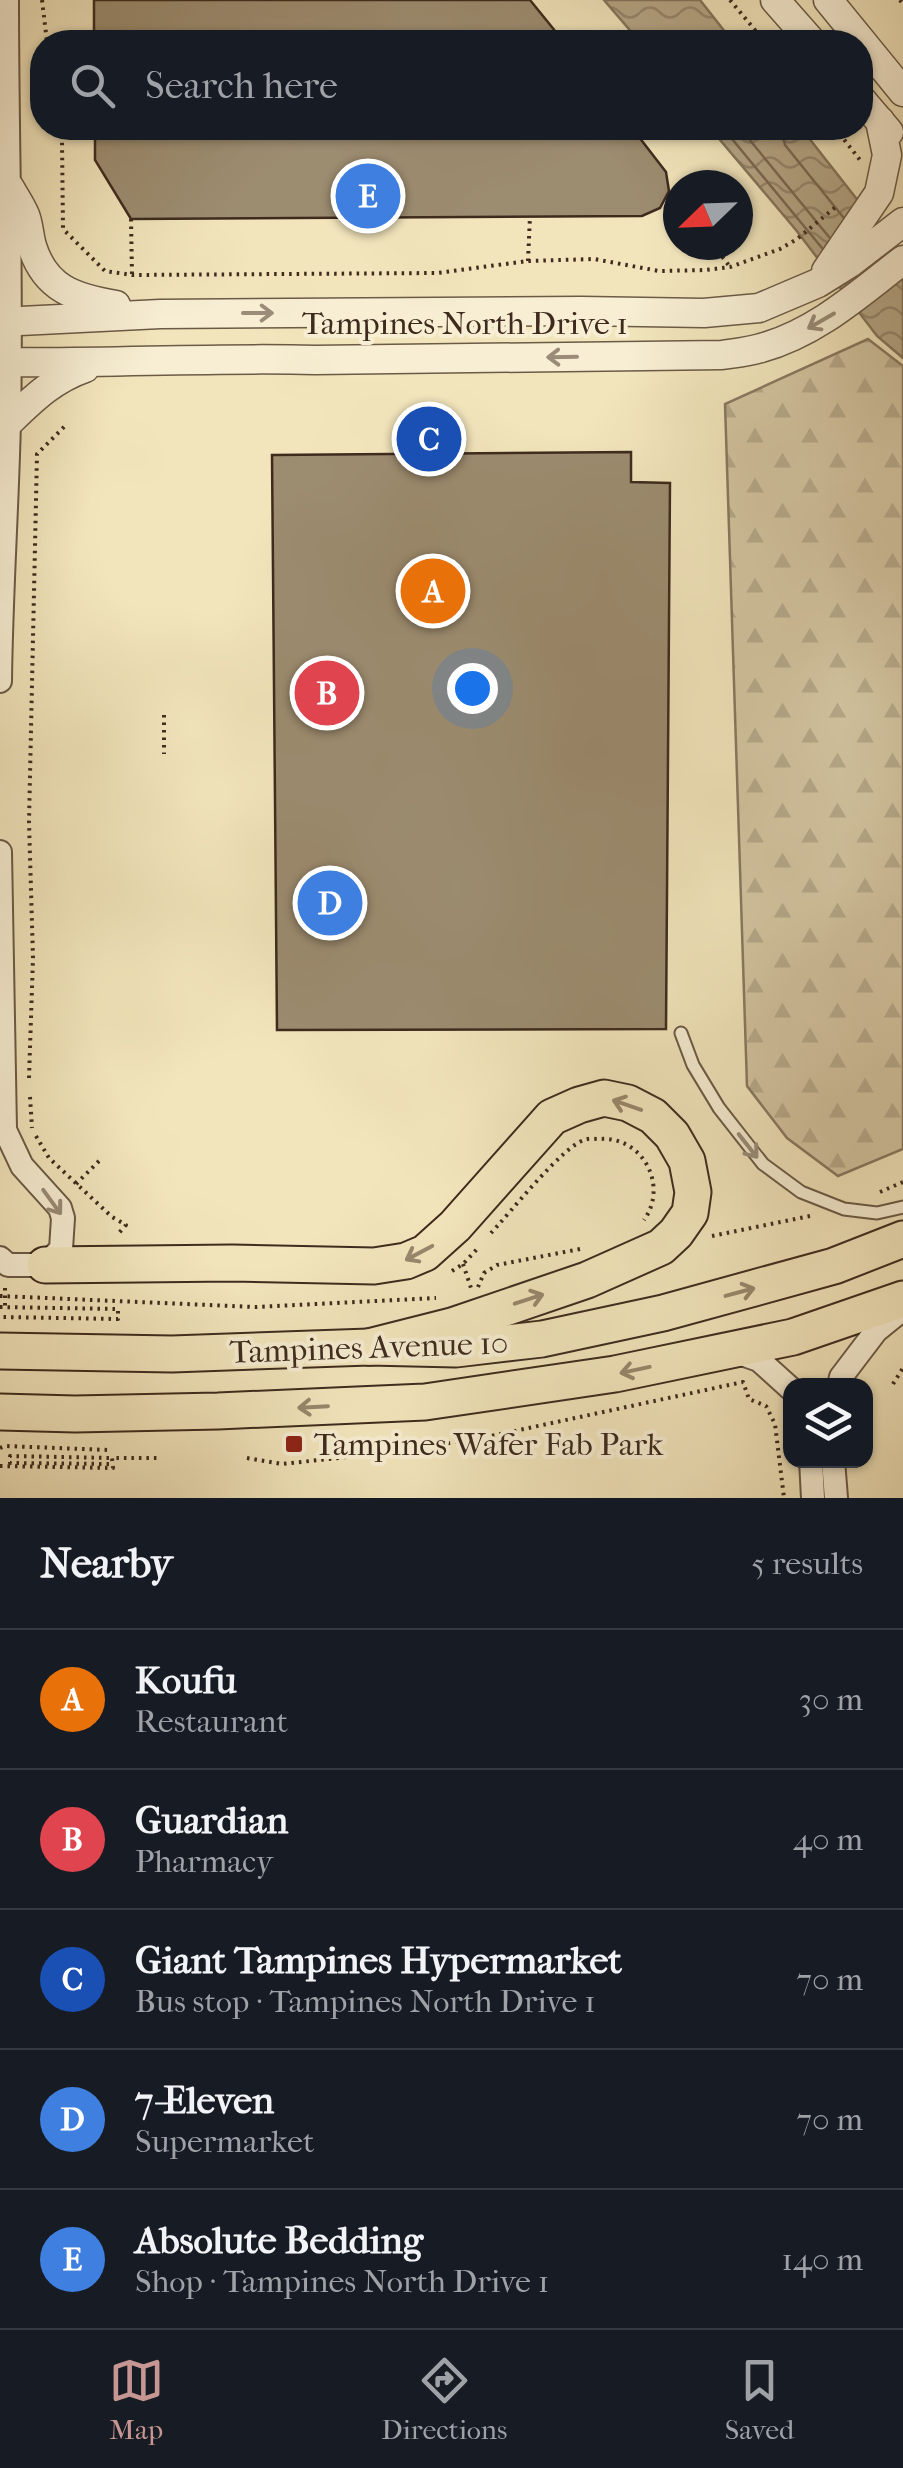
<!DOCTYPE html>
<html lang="en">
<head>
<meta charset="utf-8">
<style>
  :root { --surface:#171b24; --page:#242831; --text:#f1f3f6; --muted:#9ea1a6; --line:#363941; --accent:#c59692 }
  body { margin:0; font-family:"IM FELL French Canon",serif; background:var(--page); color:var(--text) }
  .controls { position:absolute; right:30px; bottom:30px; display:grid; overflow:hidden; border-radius:20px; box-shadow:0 2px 8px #0004 }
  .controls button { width:90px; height:90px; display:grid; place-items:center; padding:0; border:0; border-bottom:2px solid var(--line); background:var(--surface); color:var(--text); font:50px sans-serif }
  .compass { position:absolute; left:663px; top:170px; width:90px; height:90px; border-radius:50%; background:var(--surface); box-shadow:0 2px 8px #0004; rotate:247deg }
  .you { position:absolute; left:472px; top:688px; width:35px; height:35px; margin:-25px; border:8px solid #fff; border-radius:50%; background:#1a73e8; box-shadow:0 0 0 15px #1a73e833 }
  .badge { display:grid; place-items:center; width:65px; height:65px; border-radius:50%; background:var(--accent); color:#fff; font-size:32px; font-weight:700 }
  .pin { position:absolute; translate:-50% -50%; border:5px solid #fff; box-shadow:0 2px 10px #0006 }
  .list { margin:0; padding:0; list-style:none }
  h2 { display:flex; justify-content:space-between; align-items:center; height:130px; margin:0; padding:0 40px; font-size:42px }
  h2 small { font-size:32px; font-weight:400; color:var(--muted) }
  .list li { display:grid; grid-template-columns:65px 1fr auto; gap:30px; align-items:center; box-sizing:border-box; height:140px; padding:0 40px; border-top:2px solid var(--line) }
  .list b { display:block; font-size:38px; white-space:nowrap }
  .list p { margin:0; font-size:32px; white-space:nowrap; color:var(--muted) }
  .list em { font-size:32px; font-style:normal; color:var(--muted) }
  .icon { flex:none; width:55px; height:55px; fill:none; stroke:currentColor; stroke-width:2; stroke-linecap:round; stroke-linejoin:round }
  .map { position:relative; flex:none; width:903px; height:1498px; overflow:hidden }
  .search { position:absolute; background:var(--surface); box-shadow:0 2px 8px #0004; left:30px; right:30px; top:30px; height:110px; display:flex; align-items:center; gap:25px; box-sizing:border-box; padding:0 35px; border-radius:40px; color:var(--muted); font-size:38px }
  .sheet { height:830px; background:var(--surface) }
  nav { display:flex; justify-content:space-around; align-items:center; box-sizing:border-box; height:140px; border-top:2px solid var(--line); background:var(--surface); font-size:28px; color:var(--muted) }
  nav a { display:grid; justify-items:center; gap:5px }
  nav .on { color:var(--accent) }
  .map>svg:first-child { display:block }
</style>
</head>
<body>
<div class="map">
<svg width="903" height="1498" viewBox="0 0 903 1498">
  <defs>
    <pattern id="forest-firs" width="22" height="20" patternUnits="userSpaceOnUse" patternTransform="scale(2.5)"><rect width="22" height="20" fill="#d3c5a1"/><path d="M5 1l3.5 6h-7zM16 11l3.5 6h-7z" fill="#b6a98a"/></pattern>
    <pattern id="water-waves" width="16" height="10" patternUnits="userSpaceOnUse" patternTransform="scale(2.5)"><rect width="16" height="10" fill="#b5a686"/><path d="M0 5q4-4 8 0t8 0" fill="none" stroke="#95876d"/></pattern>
  </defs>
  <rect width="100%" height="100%" fill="#f2e5bc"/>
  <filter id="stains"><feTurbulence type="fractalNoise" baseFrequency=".002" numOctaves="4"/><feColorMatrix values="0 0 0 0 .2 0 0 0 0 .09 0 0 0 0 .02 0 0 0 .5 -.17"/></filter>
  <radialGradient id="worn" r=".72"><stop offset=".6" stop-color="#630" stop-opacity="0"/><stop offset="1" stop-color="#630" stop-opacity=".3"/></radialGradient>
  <polygon fill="url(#forest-firs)" stroke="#887860" stroke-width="2.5" points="868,339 903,366 903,1149 838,1176 787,1138 747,1086 725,404"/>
  <g fill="url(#water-waves)" stroke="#85755c" stroke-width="2.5">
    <polygon points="604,0 700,0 733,42 640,42"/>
    <polygon points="710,128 801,128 903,258 903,358 877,336 796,230"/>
  </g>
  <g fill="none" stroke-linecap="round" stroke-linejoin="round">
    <g stroke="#7a6852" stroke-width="2.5">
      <polyline points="723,128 822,248"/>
      <polyline points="740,128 829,237"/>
      <polyline points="781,128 785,145 843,217"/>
    </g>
  </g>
  <g fill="#9c8c70" stroke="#3e2b1e" stroke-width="2.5">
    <polygon points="94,0 530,0 564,42 94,42"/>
    <polygon points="95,128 632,128 666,172 669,191 660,208 642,216 131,219 95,160"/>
    <polygon points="631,452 631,482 670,483 666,1029 277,1030 272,455"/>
  </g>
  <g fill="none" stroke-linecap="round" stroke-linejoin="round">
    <g stroke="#6b5a46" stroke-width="15">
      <polyline id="service" points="681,1033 693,1065 719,1108 763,1164 801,1192 844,1209 877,1213 903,1207"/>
    </g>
    <g stroke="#6b5a46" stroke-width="26">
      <g id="minor">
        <path d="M0,681C1,594 7,508 9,421C12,281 7,140 7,0"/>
        <polyline points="0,852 5,1130 22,1166 60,1208 63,1218 61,1249 45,1265 8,1265 0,1258"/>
        <polyline points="736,1352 759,1360 790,1388"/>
        <polyline points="839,1386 841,1377 876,1331 903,1309"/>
        <polyline points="811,1460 813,1498"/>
        <polyline points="833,1460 836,1498"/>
      </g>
    </g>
    <g stroke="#6b5a46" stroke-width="31">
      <g id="tertiary">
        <polyline points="775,0 812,42"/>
        <polyline points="828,0 903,92"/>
        <polyline points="860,98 889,132"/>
        <path d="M10,188C15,197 21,206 25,215C29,225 29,236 32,246C45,289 75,298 116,305"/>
        <polyline points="826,271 879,193 887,155 880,121"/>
        <polyline points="0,322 160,314 581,311 704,313 759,308 818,283 850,263 903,222"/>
        <path d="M0,362C105,364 210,357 315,360L722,355C735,353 748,352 761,348C816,333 859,294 903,260"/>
        <path d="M9,422C33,399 53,379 85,368"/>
      </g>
    </g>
    <g stroke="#3e2b1e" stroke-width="39">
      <g id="primary">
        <polyline points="45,1265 232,1263 374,1266 406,1261 425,1253 455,1226 552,1117 579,1105 604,1098 628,1103 653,1116 672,1135 687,1161 693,1192 690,1213 676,1233 661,1247 587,1280 452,1326 369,1347"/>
        <polyline points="0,1351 172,1354 369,1347 456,1349 542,1339 663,1313 834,1266 903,1239"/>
        <polyline points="0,1412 75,1414 218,1411 425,1402 615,1374 793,1337 903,1299"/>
      </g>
    </g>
    <g stroke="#3e2b1e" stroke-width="4" stroke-dasharray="2.5 5" stroke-linecap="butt">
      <polyline points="42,0 47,42"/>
      <polyline points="730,0 765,42"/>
      <polyline points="900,0 903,4"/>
      <polyline points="60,128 62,141 63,229 105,271 132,275 437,273 528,261 594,259 659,271 706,270 730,267 780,249 797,239 838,205"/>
      <polyline points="835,128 860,160"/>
      <polyline points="131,219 132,275"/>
      <polyline points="713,245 730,267"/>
      <polyline points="528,261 530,216"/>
      <polyline points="164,715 164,754"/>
      <polyline points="29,1078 33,958 29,822 37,454 66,425"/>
      <polyline points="30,1097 32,1128"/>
      <polyline points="36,1136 49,1158 112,1217 126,1225 118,1234"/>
      <polyline points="76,1184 100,1160"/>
      <polyline points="880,1192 903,1182"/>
      <path d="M491,1233C510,1213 561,1148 584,1140C589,1138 595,1139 600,1139C642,1136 669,1185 644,1220"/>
      <polyline points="712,1236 810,1216"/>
      <polyline points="463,1264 472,1291"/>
      <polyline points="452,1271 463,1264 478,1248"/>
      <polyline points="478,1287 484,1273 497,1265 580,1249"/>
      <polyline points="0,1296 255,1307 436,1298"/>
      <polyline points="0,1307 118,1309 118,1319 0,1317"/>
      <polyline points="893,1384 903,1368"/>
      <polyline points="0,1448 5,1446 109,1450"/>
      <polyline points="247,1458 282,1464 403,1451 496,1435 743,1382 749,1399 766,1406 775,1424 784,1498"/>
      <polyline points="0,1466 113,1468 112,1458 161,1458"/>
    </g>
    <use href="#service" stroke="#f7eed3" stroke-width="11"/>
    <use href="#minor" stroke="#f7eed3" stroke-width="22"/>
    <use href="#tertiary" stroke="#f7eed3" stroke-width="28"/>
    <use href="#primary" stroke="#f2e5bc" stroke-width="35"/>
    <g stroke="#3e2b1e" stroke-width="4" stroke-dasharray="2.5 5" stroke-linecap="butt">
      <polyline points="5,1288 5,1307"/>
      <polyline points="109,1464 10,1463 10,1456 112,1458"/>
    </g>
  </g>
  <defs><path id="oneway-shaft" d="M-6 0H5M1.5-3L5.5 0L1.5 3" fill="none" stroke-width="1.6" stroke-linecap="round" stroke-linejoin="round" transform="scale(2.5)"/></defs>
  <g stroke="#9a8c78">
    <use href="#oneway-shaft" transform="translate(258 313)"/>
    <use href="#oneway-shaft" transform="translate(821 321) rotate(150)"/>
    <use href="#oneway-shaft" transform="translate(562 357) rotate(179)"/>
    <use href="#oneway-shaft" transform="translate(748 1146) rotate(52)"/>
    <use href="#oneway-shaft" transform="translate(52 1202) rotate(54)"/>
  </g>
  <g stroke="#98886d">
    <use href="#oneway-shaft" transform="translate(627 1105) rotate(-161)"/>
    <use href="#oneway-shaft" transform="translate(419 1253) rotate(152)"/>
    <use href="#oneway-shaft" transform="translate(740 1292) rotate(-15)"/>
    <use href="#oneway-shaft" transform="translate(529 1299) rotate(-18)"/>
    <use href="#oneway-shaft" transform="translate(635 1370) rotate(168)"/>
    <use href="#oneway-shaft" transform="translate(313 1407) rotate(177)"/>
  </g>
  <rect fill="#8f2418" stroke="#f7eed3" stroke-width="4" x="284" y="1434" width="20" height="20" rx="5"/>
  <g text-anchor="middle" stroke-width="8" stroke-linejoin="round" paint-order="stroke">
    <g font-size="32" fill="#3e2b1e" stroke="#f7eed3">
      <text x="465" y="334">Tampines North Drive 1</text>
      <text transform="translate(369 1347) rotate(-2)" y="11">Tampines Avenue 10</text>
    </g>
    <g font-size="32" fill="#3e2b1e" stroke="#f7eed3" text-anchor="start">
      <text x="314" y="1455">Tampines Wafer Fab Park</text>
    </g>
  </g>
  <rect width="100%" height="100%" filter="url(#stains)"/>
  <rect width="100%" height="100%" fill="url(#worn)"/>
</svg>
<div class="controls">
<button><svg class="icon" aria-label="layers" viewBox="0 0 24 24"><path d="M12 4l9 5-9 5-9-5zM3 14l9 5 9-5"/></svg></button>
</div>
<svg class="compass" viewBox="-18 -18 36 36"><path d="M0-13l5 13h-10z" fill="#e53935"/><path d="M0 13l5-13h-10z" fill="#9ea1a6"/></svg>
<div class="you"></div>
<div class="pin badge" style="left:433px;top:591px;background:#e8710a">A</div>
<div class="pin badge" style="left:327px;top:693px;background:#e0444e">B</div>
<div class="pin badge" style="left:429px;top:439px;background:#1a4fb4">C</div>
<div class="pin badge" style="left:330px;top:903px;background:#3f7fe0">D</div>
<div class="pin badge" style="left:368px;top:196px;background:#3f7fe0">E</div>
<div class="search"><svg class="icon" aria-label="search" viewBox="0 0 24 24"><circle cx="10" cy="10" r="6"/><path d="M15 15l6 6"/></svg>Search here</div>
</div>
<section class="sheet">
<h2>Nearby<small>5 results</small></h2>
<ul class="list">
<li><span class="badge" style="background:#e8710a">A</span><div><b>Koufu</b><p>Restaurant</p></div><em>30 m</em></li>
<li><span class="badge" style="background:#e0444e">B</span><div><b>Guardian</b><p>Pharmacy</p></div><em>40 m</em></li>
<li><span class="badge" style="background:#1a4fb4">C</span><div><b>Giant Tampines Hypermarket</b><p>Bus stop · Tampines North Drive 1</p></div><em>70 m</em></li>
<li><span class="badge" style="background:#3f7fe0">D</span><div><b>7-Eleven</b><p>Supermarket</p></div><em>70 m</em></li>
<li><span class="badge" style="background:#3f7fe0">E</span><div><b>Absolute Bedding</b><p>Shop · Tampines North Drive 1</p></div><em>140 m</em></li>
</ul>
</section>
<nav>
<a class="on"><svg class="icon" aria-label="map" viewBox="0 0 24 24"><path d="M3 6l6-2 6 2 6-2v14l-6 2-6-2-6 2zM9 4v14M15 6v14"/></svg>Map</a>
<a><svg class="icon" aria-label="directions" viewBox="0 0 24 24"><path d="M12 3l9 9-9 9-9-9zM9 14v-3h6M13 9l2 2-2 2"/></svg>Directions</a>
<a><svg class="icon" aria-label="saved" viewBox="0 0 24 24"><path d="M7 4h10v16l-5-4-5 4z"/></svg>Saved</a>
</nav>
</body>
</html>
